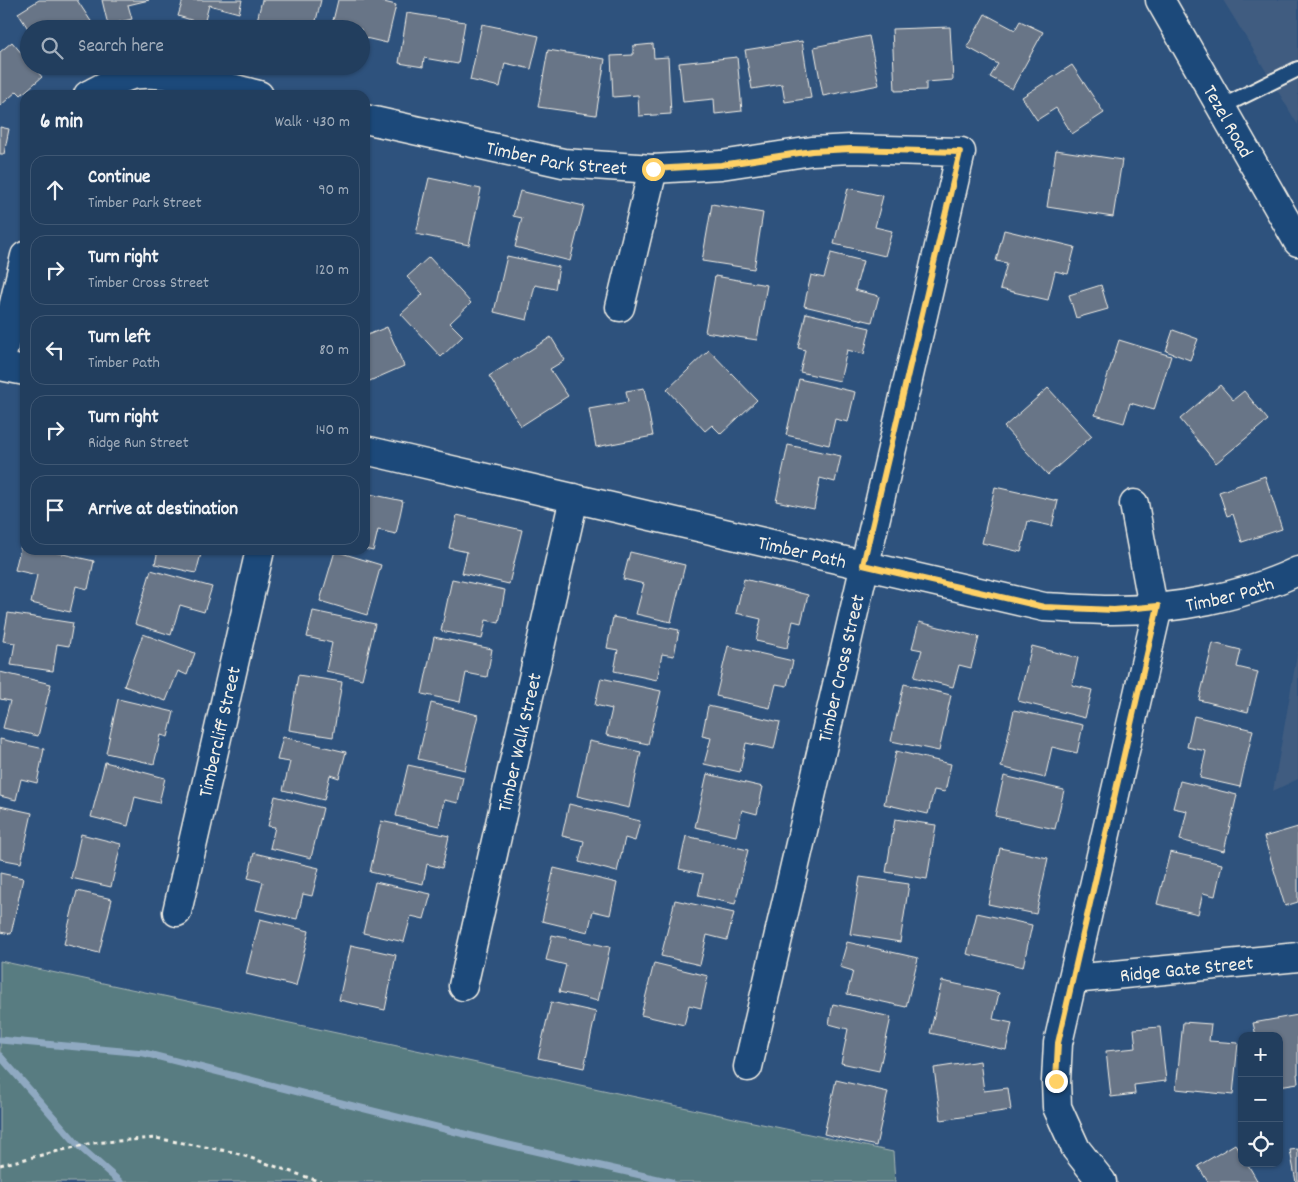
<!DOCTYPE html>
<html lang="en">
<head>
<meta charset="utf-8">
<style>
  :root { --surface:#223e5e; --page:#2a4564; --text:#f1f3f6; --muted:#a2aebc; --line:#3f5773 }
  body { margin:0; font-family:Dekko,sans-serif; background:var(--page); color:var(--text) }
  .controls { position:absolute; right:15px; bottom:15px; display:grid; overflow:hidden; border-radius:10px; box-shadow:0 1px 4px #0004 }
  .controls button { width:45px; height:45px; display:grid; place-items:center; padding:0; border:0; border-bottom:1px solid var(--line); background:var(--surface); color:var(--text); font:25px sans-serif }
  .stop { position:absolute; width:15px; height:15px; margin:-11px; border:4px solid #ffd166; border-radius:50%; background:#fff }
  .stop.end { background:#ffd166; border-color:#fff; box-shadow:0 1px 5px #0008 }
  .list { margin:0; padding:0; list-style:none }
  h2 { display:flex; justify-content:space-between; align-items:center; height:65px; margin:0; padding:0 20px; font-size:21px }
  h2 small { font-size:16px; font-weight:400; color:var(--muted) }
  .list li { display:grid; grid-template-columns:32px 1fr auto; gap:15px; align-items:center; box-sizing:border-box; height:70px; margin:0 10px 10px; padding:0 10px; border:1px solid var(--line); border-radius:15px }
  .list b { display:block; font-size:19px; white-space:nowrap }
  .list p { margin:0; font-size:16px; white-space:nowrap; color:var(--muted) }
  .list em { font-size:16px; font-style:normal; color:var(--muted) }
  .icon { flex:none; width:28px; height:28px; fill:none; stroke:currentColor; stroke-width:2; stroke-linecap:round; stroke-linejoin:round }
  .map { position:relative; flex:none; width:1298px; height:1182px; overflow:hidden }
  .search { position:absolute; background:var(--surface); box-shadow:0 1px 4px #0004; left:20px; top:20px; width:350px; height:55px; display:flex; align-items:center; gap:12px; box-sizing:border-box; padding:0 18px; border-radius:28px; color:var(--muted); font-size:19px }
  .panel { position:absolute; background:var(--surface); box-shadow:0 1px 4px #0004; left:20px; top:90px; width:350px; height:465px; border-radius:15px }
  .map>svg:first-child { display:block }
</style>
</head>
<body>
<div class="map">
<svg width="1298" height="1182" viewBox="0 0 1298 1182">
  <rect width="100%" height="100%" fill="#2e527d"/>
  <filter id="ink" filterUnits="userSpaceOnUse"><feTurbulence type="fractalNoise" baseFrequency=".02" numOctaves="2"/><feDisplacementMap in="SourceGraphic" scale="10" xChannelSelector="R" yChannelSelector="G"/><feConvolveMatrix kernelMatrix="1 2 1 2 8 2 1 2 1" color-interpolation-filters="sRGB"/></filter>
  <g filter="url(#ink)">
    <g fill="#3f5c80">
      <polygon points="1223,0 1298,0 1298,125 1242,31"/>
      <polygon points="1298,649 1298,779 1273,791"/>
    </g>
    <polygon fill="#587b81" stroke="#a6b6b4" points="0,961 893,1152 895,1182 0,1182"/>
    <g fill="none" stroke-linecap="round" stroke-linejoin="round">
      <g stroke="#8fa9c1" stroke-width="7">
        <polyline points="0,1040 144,1053 496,1142 671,1182"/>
        <polyline points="0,1056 79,1146 120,1182"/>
      </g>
    </g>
    <g fill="#687487" stroke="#f4f1e8">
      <polygon points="39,0 77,0 96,29 65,29 64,26 60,29 29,30 18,13"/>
      <polygon points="102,0 149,0 128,5 132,19 108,25"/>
      <polygon points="183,0 242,0 239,13 209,5 204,24 178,16"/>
      <polygon points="262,0 321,0 314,29 255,29"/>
      <polygon points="338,0 376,0 396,5 387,43 361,37 361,29 331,29"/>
      <polygon points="407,13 465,22 458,64 424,58 423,67 399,63"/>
      <polygon points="985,14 1015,30 1020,21 1043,32 1012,89 990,77 998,64 967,47"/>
      <polygon points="482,24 539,36 531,69 505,63 500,87 470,80"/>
      <polygon points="950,27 953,80 926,82 926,90 895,91 892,29"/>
      <polygon points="869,36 879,85 823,96 814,47"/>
      <polygon points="802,41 811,98 785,102 782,84 752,89 745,50"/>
      <polygon points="12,42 29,62 29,66 33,66 42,77 21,95 17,91 0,106 0,52"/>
      <polygon points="653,44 654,58 668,57 671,114 639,116 638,95 613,97 611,56 633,55 633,46"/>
      <polygon points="548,50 605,59 596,115 538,107"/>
      <polygon points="737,57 742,111 715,114 714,99 683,102 679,63"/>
      <polygon points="1072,65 1104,113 1072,134 1056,108 1037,120 1022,97"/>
      <polygon points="0,127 9,129 4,154 0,154"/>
      <polygon points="1056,150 1122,160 1113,217 1047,207"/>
      <polygon points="429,178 481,189 469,245 416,234"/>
      <polygon points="848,188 883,196 875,227 892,231 885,256 834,244"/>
      <polygon points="520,191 584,206 570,261 515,247 522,218 513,216"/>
      <polygon points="712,204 763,213 754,269 702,261"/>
      <polygon points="1004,230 1075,247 1068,274 1055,271 1048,300 1000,289 1007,263 996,261"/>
      <polygon points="831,253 863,261 855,290 879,296 872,322 804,306 811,275 824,278"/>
      <polygon points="507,256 559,267 555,289 535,285 527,320 494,312"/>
      <polygon points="429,257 471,303 450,323 463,336 441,357 401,314 423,294 407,277"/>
      <polygon points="715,276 767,285 757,340 705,332"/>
      <polygon points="1101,285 1108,309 1076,318 1069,295"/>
      <polygon points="806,313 870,328 864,354 847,350 840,381 800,372 805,350 798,348"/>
      <polygon points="387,327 404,366 365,383 365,336"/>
      <polygon points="1173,330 1198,339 1190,360 1166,351"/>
      <polygon points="551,337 565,360 550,369 568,396 521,426 489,376"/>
      <polygon points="1119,340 1171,356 1154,410 1130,403 1124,423 1095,415"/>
      <polygon points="709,350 757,400 721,434 712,425 705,431 667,390"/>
      <polygon points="799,379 855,392 848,422 835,419 829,445 786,435"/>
      <polygon points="1220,385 1233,400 1244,391 1268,420 1216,463 1180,419"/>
      <polygon points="644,388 653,436 596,447 589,409 628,402 626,391"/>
      <polygon points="1048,388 1092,436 1048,475 1004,427"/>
      <polygon points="788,445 841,456 835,482 820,478 814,509 776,501"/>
      <polygon points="1265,476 1282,529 1242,542 1233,514 1227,516 1219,492"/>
      <polygon points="995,487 1058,501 1052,526 1028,521 1021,552 982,543"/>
      <polygon points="365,493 403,501 396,534 378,530 373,551 365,549"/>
      <polygon points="457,515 522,530 509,584 462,573 467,552 449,548"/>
      <polygon points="21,545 25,545 25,550 45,550 94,561 88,589 76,586 70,612 31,603 37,575 15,570"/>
      <polygon points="158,550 202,550 196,573 155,564"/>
      <polygon points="335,551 381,565 367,615 320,601"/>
      <polygon points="630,552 685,565 671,622 636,614 644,584 623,579"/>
      <polygon points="151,570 212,587 204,612 180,605 171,635 135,624"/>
      <polygon points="452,579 505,590 499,623 486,620 482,639 441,631"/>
      <polygon points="744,579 808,595 801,623 793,621 787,648 756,641 761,619 736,613"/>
      <polygon points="313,611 375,624 362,679 326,671 332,643 307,637"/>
      <polygon points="8,613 73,623 69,646 57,644 53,671 11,665 15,643 3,641"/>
      <polygon points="613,617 679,630 674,656 662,654 657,680 614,671 618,650 607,648"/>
      <polygon points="919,622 979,637 971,668 959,665 953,687 914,677 922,650 912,648"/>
      <polygon points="143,634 195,653 187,675 178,671 166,701 124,686"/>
      <polygon points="434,637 492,649 487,677 466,673 460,702 422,694"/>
      <polygon points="1213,643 1241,650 1237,667 1258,672 1248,712 1199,700"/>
      <polygon points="728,646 793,661 787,686 776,684 770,708 716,696"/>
      <polygon points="1032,646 1078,658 1072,685 1092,690 1085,718 1018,701"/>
      <polygon points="0,672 51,684 38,736 3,728 10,701 0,699"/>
      <polygon points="298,675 342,682 333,737 289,730"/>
      <polygon points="601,678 661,691 648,744 606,735 612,709 595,705"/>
      <polygon points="904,684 951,695 939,751 891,741"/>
      <polygon points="118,699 174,712 168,737 161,735 154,764 106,753"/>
      <polygon points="431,703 478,715 465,770 418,759"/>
      <polygon points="708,706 780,722 774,749 746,743 740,772 704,764 711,738 702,736"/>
      <polygon points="1014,710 1083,725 1077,753 1052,747 1045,778 1001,767"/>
      <polygon points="1194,716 1253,730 1240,787 1200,778 1206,751 1187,747"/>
      <polygon points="283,737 346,752 339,778 330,775 324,800 283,790 290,762 277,760"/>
      <polygon points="0,739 44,749 37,783 21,779 16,800 0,796"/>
      <polygon points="589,741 641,752 629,808 577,796"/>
      <polygon points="896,751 951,764 945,792 934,790 928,814 884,804"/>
      <polygon points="105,762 165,778 159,803 135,797 128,826 91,817"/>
      <polygon points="408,765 463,777 458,803 444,800 439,826 396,816"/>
      <polygon points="707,774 763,787 757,814 742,810 736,836 695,827"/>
      <polygon points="1004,776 1064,790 1055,829 995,816"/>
      <polygon points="1180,781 1237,795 1224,851 1180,840 1187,811 1173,808"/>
      <polygon points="275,796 323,808 311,858 270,848 275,827 268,826"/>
      <polygon points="569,804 640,821 635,841 625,838 617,872 579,862 584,841 562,836"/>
      <polygon points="0,806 32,813 21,863 0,859"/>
      <polygon points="895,819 936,825 927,879 886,872"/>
      <polygon points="381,821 449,836 442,868 427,864 423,884 370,872"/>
      <polygon points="1298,827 1298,902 1285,906 1264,837"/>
      <polygon points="81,834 121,844 111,887 71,878"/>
      <polygon points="686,836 748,850 735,904 698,896 703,874 679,869"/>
      <polygon points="1000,848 1048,858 1036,914 988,904"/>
      <polygon points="1170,852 1222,864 1215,896 1203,893 1198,914 1157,904"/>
      <polygon points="254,853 319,868 312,896 303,894 297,919 256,910 263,882 248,878"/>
      <polygon points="554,868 617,883 610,915 593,911 588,932 542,921"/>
      <polygon points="0,873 23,878 11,934 0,932"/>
      <polygon points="860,877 909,884 900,942 850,934"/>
      <polygon points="375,882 431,894 424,919 411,916 404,942 363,933"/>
      <polygon points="77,891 112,899 99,953 64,944"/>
      <polygon points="675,900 734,913 727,940 707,935 700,965 661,956"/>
      <polygon points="977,913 1032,925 1023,967 967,954"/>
      <polygon points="260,919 309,931 296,986 246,974"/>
      <polygon points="552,935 610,947 598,1001 559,992 566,965 546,960"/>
      <polygon points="847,942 918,958 906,1007 847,994 853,971 840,967"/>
      <polygon points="351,945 396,955 385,1010 339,1000"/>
      <polygon points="654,963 708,976 701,1008 689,1005 684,1025 641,1015"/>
      <polygon points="942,981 999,993 993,1019 1012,1023 1006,1050 930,1033"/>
      <polygon points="551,1002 596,1012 584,1068 538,1058"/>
      <polygon points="833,1004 891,1017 879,1071 841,1063 848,1029 829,1024"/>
      <polygon points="1298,1015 1298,1074 1297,1074 1298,1083 1279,1086 1279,1036 1256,1036 1253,1023"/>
      <polygon points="1183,1022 1211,1024 1209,1041 1238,1043 1233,1095 1176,1089"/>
      <polygon points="1160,1027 1166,1081 1134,1085 1135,1094 1111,1097 1106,1051 1136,1048 1134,1029"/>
      <polygon points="980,1061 984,1091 1008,1088 1011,1110 941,1120 934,1068"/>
      <polygon points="836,1080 888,1092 876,1146 824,1134"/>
      <polygon points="1235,1144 1242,1155 1242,1163 1247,1163 1258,1182 1208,1182 1198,1166"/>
      <polygon points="1298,1149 1298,1182 1296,1182 1290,1150"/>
    </g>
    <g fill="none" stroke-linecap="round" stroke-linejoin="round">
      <g stroke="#f4f1e8" stroke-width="18">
        <polyline id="service" points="1221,107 1298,69"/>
      </g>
      <g stroke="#f4f1e8" stroke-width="31">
        <g id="minor">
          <path d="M88,95C100,89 113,81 126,77C158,66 226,87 259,95"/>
          <path id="s1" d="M365,119L563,163L653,169L721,165L812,151L851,149L961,152L748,1067"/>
          <polyline points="620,307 653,169"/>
          <polyline points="0,364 25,256"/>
          <polyline points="1134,504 1153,607"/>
          <path id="s2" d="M177,912L260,550"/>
          <path id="s3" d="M1073,979L1298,957"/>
          <path id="s4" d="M463,986L574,498"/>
          <polyline points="1102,1182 1076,1149 1057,1107 1056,1081 1058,1043 1158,607"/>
        </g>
      </g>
      <g stroke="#f4f1e8" stroke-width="31">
        <g id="tertiary">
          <polyline points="0,366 25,371"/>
          <path id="s5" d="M365,450L1044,607C1067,608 1090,610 1113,610C1173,610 1243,597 1298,571"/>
        </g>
      </g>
      <g stroke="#f4f1e8" stroke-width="31">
        <g id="secondary">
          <path id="s6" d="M1160,0L1298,242"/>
        </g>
      </g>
      <polyline stroke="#f4f1e8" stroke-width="3" stroke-dasharray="4 4" stroke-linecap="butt" points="0,1165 92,1143 155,1138 233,1152 321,1182"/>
      <use href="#service" stroke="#1f4a7a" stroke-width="14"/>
      <use href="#minor" stroke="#1f4a7a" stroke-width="28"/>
      <use href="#tertiary" stroke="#1f4a7a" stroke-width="28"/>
      <use href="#secondary" stroke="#1f4a7a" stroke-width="28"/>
    </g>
  </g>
  <g fill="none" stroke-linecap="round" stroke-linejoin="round" filter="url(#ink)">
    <polyline stroke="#ffd166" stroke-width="6" points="653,169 721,165 812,151 851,149 960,152 863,565 1044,607 1114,610 1158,606 1058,1043 1056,1081"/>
  </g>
  <g text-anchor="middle" stroke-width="4.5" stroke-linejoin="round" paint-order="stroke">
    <g font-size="20" fill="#f4f1e8" stroke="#1f4a7a">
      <text dy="7" stroke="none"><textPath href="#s6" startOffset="139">Tezel Road</textPath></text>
      <text dy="7" stroke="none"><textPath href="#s1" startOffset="196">Timber Park Street</textPath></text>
      <text dy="7" stroke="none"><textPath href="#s5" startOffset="449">Timber Path</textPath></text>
      <text dy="7" stroke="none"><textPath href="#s5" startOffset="884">Timber Path</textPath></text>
      <text transform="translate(840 668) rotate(-77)" y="7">Timber Cross Street</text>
      <text dy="7" stroke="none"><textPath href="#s2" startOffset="185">Timbercliff Street</textPath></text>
      <text dy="7" stroke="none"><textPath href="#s4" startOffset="250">Timber Walk Street</textPath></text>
      <text dy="7" stroke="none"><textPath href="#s3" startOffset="114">Ridge Gate Street</textPath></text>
    </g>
  </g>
</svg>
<div class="controls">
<button>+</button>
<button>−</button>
<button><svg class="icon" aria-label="locate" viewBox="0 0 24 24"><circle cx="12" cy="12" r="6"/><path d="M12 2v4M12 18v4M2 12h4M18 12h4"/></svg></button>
</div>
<div class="stop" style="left:653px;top:169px"></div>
<div class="stop end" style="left:1056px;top:1081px"></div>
<div class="search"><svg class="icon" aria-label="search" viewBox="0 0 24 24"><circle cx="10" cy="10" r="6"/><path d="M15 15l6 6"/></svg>Search here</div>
<section class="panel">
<h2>6 min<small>Walk · 430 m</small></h2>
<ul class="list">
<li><svg class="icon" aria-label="ahead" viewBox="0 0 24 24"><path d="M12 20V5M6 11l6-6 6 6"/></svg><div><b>Continue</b><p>Timber Park Street</p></div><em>90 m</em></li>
<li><svg class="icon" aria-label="right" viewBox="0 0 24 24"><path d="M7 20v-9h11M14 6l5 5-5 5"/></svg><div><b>Turn right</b><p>Timber Cross Street</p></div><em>120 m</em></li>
<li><svg class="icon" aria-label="left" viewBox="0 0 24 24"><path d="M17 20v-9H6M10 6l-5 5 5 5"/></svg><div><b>Turn left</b><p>Timber Path</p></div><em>80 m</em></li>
<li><svg class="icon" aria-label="right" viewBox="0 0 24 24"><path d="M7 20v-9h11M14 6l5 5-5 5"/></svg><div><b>Turn right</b><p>Ridge Run Street</p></div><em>140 m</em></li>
<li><svg class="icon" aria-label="arrive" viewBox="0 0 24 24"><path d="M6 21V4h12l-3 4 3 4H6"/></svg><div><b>Arrive at destination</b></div></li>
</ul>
</section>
</div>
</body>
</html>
